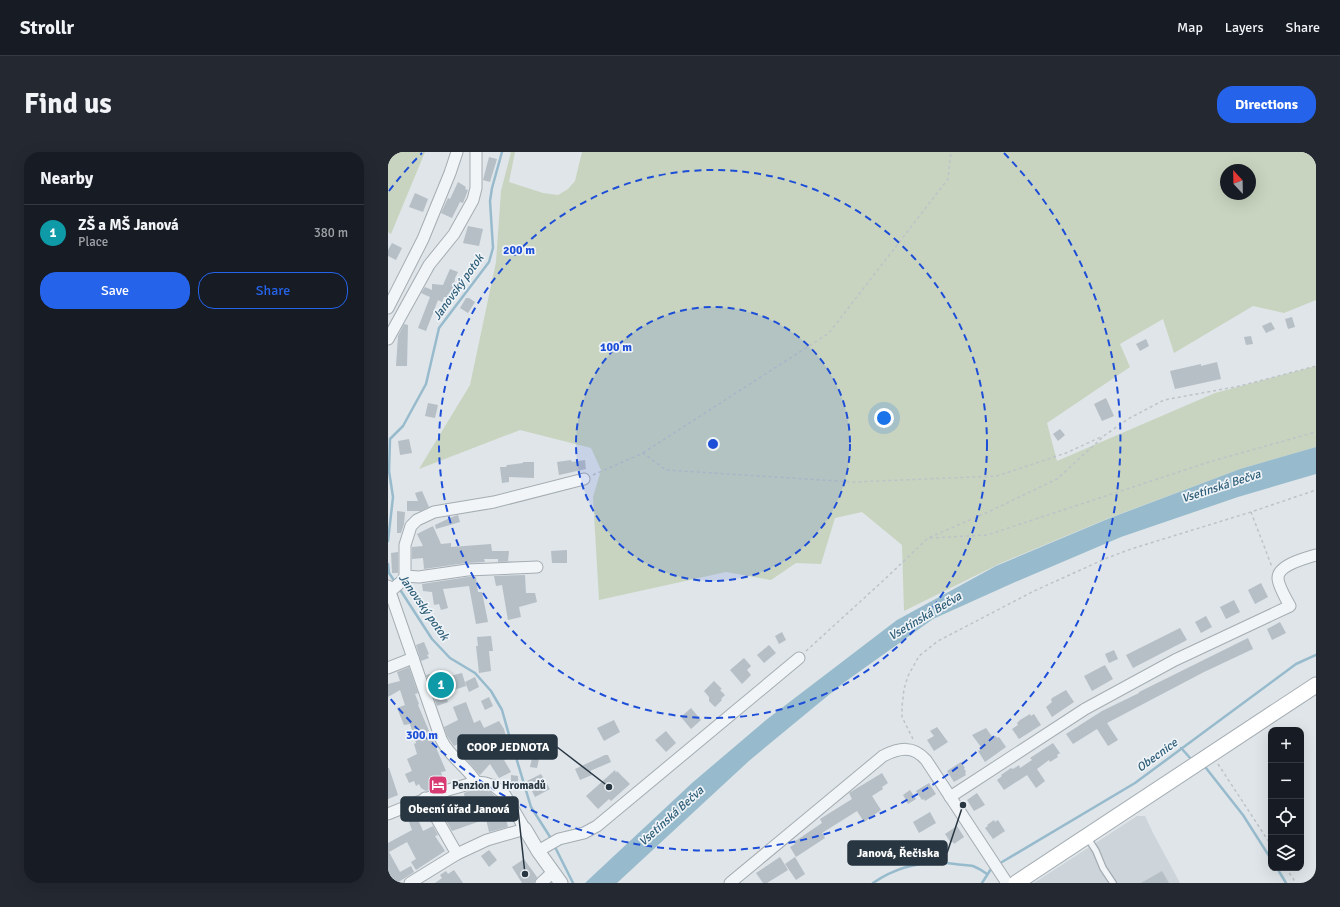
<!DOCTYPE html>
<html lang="en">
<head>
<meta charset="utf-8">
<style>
  :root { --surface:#171b24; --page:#242831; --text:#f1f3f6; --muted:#9ea1a6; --line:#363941; --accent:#2563eb }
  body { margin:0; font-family:Signika,sans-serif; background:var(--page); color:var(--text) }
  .controls { position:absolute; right:12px; bottom:12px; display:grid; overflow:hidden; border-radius:8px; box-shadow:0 4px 16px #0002 }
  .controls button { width:36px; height:36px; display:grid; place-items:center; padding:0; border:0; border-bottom:1px solid var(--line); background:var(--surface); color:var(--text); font:20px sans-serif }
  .compass { position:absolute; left:832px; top:12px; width:36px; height:36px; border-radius:50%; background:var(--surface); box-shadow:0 4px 16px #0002; rotate:338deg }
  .you { position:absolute; left:496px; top:266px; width:14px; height:14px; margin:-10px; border:3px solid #fff; border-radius:50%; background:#1a73e8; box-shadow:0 0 0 6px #1a73e833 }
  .badge { display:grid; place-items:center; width:26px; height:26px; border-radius:50%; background:var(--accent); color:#fff; font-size:13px; font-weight:700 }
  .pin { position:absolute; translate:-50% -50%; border:2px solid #fff; box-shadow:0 1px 4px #0006 }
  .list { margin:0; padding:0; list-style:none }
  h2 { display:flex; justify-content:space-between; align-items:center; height:52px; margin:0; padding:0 16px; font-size:17px }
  h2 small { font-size:13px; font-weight:400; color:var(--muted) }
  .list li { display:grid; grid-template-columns:26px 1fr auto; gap:12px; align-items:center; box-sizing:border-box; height:56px; padding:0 16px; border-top:1px solid var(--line) }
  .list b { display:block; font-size:15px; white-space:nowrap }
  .list p { margin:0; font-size:13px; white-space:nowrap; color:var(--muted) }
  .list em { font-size:13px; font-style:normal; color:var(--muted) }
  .actions { display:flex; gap:8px; padding:12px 16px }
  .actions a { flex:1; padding:9px 0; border:1px solid var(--accent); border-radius:16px; text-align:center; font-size:14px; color:var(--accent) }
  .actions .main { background:var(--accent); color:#fff }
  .icon { flex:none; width:22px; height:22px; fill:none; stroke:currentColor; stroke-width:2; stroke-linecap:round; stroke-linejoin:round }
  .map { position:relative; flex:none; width:928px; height:731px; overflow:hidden; border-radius:16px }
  header { display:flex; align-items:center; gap:24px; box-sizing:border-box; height:56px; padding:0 20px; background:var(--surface); border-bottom:1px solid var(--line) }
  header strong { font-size:19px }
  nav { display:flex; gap:22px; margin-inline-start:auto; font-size:14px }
  .intro { display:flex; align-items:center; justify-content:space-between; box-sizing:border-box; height:96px; padding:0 24px }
  h1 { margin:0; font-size:28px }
  .button { padding:10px 18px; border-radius:16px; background:var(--accent); color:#fff; font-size:14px; font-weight:700 }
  main { display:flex; gap:24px; padding:0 24px }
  aside { flex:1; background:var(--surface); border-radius:16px; box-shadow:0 4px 16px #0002 }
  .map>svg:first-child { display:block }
</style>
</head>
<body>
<header>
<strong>Strollr</strong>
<nav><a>Map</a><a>Layers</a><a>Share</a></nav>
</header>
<div class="intro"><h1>Find us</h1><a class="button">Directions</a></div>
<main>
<aside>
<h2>Nearby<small></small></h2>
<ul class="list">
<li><span class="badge" style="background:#0f9aa8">1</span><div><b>ZŠ a MŠ Janová</b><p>Place</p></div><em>380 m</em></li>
</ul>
<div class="actions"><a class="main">Save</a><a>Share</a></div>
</aside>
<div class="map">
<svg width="928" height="731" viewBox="0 0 928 731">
  <rect width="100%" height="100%" fill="#dfe5e9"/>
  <polygon fill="#cdd5db" points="749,664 757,664 765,681 792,731 646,731"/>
  <g fill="#c8d4bf" fill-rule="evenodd">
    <polygon points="6,0 37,0 3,82 0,80 0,12"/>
    <path d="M123,0H127L121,30L155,41L170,43L180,37L187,29L194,0H928V148L896,161L865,154L786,201L775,167L732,192L742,215L659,271L669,309L827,241L928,214V295L852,317L721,366L613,411L516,459L514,393L474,360L447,366L433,412L408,411L383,428L338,420L211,448L205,345L213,318L203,296L132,278L31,317L82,233L108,110L113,39ZM838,18H862V42H838Z"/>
  </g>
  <polygon fill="#97bbcc" points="928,295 928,322 850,345 733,385 625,431 545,467 454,532 362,608 229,731 197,731 304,631 378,568 509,468 608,414 722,366 852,317"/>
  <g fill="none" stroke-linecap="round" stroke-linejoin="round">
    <g stroke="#97bbcc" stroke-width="2.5">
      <polyline points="0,389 5,345 1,319 2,287 15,274 38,232 51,176 101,110 105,96 102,49 104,36 114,0"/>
      <polyline points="0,412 1,421 7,430"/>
      <polyline points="11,436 44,487 62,506 87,521 103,539 114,558 125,597"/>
      <polyline points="793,596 804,608"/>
      <polyline points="127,602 143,655 164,688"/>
      <polyline points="815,614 818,616 855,663 883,707"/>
      <polyline points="166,693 185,731"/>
      <polyline points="614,710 747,631 908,512 928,503"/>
      <polyline points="889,716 898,731"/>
      <path d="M485,731C510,714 537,708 567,712C573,713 580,713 585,714C590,716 595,719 599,722"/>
      <polyline points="594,731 603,717"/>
    </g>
  </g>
  <g fill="#b6bfc6">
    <polygon points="101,5 109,7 102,30 95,28"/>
    <polygon points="70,30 78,35 77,37 80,38 75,51 72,50 64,66 53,61 60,46 62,47"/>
    <polygon points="27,41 40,47 35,60 21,55"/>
    <polygon points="80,74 95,77 91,94 75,91"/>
    <polygon points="4,91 14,96 8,108 0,104 0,98"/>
    <polygon points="62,117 70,120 67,126 65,141 61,141 60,145 56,145 54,150 50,148 38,179 30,176 42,145 33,141 37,135 44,138 44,132 55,133"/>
    <polygon points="78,146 81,146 87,150 80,161 72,156"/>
    <polygon points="904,165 907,175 900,177 897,167"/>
    <polygon points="883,170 887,177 878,181 874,174"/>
    <polygon points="16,172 20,173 19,214 8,214 10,184"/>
    <polygon points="863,184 865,192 858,193 856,185"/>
    <polygon points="758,187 761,194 752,199 748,192"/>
    <polygon points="829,210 833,227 787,237 782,219 813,212 813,214"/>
    <polygon points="718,246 726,264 714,269 706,252"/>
    <polygon points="40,251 50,253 47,266 37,264"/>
    <polygon points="672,277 677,283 670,289 665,282"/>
    <polygon points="21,287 24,301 12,303 10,289"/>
    <polygon points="183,308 184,310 197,308 198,317 171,323 169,310"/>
    <polygon points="135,310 146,310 146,326 121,325 121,330 114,331 112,315 118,315 119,313 135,311"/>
    <polygon points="34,339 41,355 33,359 19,359 19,349 30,349 27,341"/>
    <polygon points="9,359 17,360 16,372 13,381 9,381"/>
    <polygon points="70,363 72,370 48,377 47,373 64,365"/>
    <polygon points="45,374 53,392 63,391 63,395 103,392 104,399 121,399 120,409 134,409 110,410 110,407 96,407 97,410 78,411 36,417 35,406 24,407 24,395 35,394 29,382"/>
    <polygon points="179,398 179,411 164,411 163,399"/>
    <polygon points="10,400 10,421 4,421 3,401"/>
    <polygon points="137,423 138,441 147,441 149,450 131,455 133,465 120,468 114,433 108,434 106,424"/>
    <polygon points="80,425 88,425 90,440 94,440 100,470 88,472 81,434 55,437 60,456 53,458 51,452 46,453 44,440 35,439 34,432"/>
    <polygon points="873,431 880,445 867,452 860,438"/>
    <polygon points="846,448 852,460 838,467 832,455"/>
    <polygon points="818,464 824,475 813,481 807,470"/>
    <polygon points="892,470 898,481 884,488 879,477"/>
    <polygon points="792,476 799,488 745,516 738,503"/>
    <polygon points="394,480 398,488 391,492 387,484"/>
    <polygon points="103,484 105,499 101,499 103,519 91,521 88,494 90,494 89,485"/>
    <polygon points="860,486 865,497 816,520 719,571 730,588 720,594 709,577 685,592 678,582 714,559 751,541 751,540"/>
    <polygon points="36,490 41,502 39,503 41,506 33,509 28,493"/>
    <polygon points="381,493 388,501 376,511 369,503"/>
    <polygon points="726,498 730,507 721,511 717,502"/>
    <polygon points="356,506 363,514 359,518 363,523 354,532 342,518"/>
    <polygon points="717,513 725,527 704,539 696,524"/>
    <polygon points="21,515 30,541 27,542 31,552 30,553 58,619 53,620 57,632 38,639 33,636 31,632 28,634 26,629 21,631 17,622 24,619 19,607 29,602 26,592 28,591 22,572 16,573 9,556 17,553 12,538 0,545 0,532 12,529 9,520"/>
    <polygon points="50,520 51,525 62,521 62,524 74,521 78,534 57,541 60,550 49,554 38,523"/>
    <polygon points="87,525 91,535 81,540 77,530"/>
    <polygon points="326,529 334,537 332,538 337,543 333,547 334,548 327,555 321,549 321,545 316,539"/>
    <polygon points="678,538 686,550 664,565 658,555 664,550 663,548 664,546"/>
    <polygon points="101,545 105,554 97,558 93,549"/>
    <polygon points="78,550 86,571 92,568 96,576 111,569 116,577 121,596 148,587 149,582 153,598 149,616 142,615 146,597 116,608 123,620 111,626 102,612 92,623 78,607 91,596 83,586 66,594 59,584 56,575 70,568 65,555"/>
    <polygon points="303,556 313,568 303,577 293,565"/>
    <polygon points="642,562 643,564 646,562 653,573 631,587 624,577 630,573 629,571 632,568"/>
    <polygon points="226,568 232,580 216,589 209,576"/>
    <polygon points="549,575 560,590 546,599 539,588 546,584 542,579"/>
    <polygon points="598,576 605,586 608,584 609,586 611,585 618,595 597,610 590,599 592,598 591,596 593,595 584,583"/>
    <polygon points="278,579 288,591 278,600 267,588"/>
    <polygon points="665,591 672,601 669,603 670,605 662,610 661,608 649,617 657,629 648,636 639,623 616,638 609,628 614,624 613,623 623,616 625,617 631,613 632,616 644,608 642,606"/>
    <polygon points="217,603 220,603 223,610 202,619 204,623 192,628 187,617"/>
    <polygon points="573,610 577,616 576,616 578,620 577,621 578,623 566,630 559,619"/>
    <polygon points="0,616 1,616 10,643 0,647"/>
    <polygon points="227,618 228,621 229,619 242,632 223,649 221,647 210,657 198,644"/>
    <polygon points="494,621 500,631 494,635 495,637 484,644 493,658 476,670 469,659 434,681 437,686 408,705 402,695 407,692 406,690 434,671 432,667 464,647 461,641"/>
    <polygon points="153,622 162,637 147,645 139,629"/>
    <polygon points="123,623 130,624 130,637 123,636"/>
    <polygon points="541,631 548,642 537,649 536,647 534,648 528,639"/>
    <polygon points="87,637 95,638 103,640 106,643 110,651 113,650 120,675 101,680 98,667 64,679 53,660 55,660 53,651 60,650 64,667 79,663 76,641"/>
    <polygon points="522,638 528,647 520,652 515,643"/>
    <polygon points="589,641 597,653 586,659 579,648"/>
    <polygon points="29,658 32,663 29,665 35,679 45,674 50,683 47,684 57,699 28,718 23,710 28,707 19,690 1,700 12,720 23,714 26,720 9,731 2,731 0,727 0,691 24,678 18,662"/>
    <polygon points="542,660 548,671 531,681 525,670"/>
    <polygon points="606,668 607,670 610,668 617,679 605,687 597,676 600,674 599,673"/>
    <polygon points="569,674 576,685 566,692 565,690 563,691 557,682"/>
    <polygon points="101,698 109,708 101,715 93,704"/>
    <polygon points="392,705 400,718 379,731 375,731 368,721"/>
    <polygon points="407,705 417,722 408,728 397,712"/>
    <polygon points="136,707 149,725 146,731 134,731 124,715"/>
    <polygon points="66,718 75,731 47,731 54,726 52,723 58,719 60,722"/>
    <polygon points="774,719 781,731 753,731"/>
  </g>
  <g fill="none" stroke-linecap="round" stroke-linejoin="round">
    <g stroke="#a4adb3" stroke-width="8">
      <polyline id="service" points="699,685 708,699 715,716 725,731"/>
    </g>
    <g stroke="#a4adb3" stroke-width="13">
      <g id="minor">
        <polyline points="0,156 35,87 62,21 69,0"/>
        <polyline points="0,187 41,113 66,82 85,48 88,36 88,0"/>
        <polyline points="17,424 31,425 79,418 149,415"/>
        <path d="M0,434L53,587C62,606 79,614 88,630"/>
        <polyline points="2,438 6,436 14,429 17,424 17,393 23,374 29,368 46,360 106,350 196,327"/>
        <polyline points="0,516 25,506"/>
        <path d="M562,645L697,557L787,508L902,454C898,447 890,433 890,426C890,413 918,406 928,403"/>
        <polyline points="37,646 69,702"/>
        <polyline points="0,662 60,638 88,630 97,631 106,634 117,643 137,677 99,688 69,702 22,731"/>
        <polyline points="150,699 171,687 196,681 209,674 411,506"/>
        <polyline points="153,731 165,720"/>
        <path d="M342,731L495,604C511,596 525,593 538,608L619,731"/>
      </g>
    </g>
    <g stroke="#a4adb3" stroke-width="15">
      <polyline id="tertiary" points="137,677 150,699 173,731"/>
    </g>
    <g stroke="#a4adb3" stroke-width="17">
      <polyline id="secondary" points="628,731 928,533"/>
    </g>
    <g stroke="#bdc3c8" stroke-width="1.5" stroke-dasharray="3 3" stroke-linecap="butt">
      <polyline points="255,301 441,181 560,27 563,0"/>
      <polyline points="205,323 255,301 278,318 465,330 609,324 678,301 715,284"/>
      <polyline points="863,360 884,415"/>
      <polyline points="542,386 599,383 821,310 928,280"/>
      <polyline points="418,499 497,427 540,386 598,361 669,327 717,283 740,267 776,248 852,234 928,214"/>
      <polyline points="525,587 514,565 514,555 516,537 520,524 531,504 550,489 646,439 719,406 743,397 863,360 928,338"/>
      <polyline points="830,612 883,693"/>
      <polyline points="898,716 908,731"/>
    </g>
    <use href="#service" stroke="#f2f5f7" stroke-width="5.5"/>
    <use href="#minor" stroke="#f2f5f7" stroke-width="11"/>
    <use href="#tertiary" stroke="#f2f5f7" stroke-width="13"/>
    <use href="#secondary" stroke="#fff" stroke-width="15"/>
  </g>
  <circle cx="325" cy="292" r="137" fill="#1d4ed8" fill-opacity=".12"/>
  <g fill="none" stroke="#1d4ed8" stroke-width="2" stroke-dasharray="7 5">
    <circle cx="325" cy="292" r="137"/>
    <circle cx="325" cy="292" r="274"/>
    <path d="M1 39A411 411 0 0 1 34 1M616 1A411 411 0 1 1 1 545"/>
  </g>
  <defs>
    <g id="hotel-square" transform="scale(1)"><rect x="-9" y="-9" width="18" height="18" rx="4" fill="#d73b71" stroke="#eef3f7"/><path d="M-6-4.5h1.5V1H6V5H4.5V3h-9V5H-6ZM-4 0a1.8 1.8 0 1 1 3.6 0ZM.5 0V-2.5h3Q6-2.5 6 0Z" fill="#fff"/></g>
  </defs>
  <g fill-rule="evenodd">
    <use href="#hotel-square" x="50" y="633"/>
  </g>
  <g text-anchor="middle" stroke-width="3.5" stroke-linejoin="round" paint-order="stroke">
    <g font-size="11" font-weight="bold" fill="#273641" stroke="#eef3f7" text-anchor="start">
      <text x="64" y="637">Penzion U Hromadů</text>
    </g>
    <g font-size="12" font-style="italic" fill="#2e5d78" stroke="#eef3f7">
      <text transform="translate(70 135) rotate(-54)" y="4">Janovský potok</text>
      <text transform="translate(833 334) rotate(-18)" y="4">Vsetínská Bečva</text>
      <text transform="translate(36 455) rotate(55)" y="4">Janovský potok</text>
      <text transform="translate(537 464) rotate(-31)" y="4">Vsetínská Bečva</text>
      <text transform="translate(769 603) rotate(-36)" y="4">Obecnice</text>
      <text transform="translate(283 664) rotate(-42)" y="4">Vsetínská Bečva</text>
    </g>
  </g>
  <circle cx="325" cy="292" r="6" fill="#1d4ed8" stroke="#eef3f7" stroke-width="2"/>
  <g font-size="12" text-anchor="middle" font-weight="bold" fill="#1d4ed8" stroke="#eef3f7" stroke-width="3.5" stroke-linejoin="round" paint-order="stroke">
    <text x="131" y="102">200 m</text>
    <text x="228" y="199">100 m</text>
    <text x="34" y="587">300 m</text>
  </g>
  <path fill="none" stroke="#273641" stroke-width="1.5" d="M221 635L169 595M137 722L130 657M575 653L559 701"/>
  <g fill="#273641" stroke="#eef3f7" stroke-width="1.5">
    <circle cx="221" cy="635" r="4"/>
    <circle cx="137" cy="722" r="4"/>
    <circle cx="575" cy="653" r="4"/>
  </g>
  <g fill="#273641" stroke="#273641" stroke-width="1.5">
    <rect x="70" y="583" width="99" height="24" rx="4"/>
    <rect x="13" y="645" width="117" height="24" rx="4"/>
    <rect x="460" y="689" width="99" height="24" rx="4"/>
  </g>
  <g font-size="12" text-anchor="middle" font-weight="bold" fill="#fff">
    <text x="120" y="599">COOP JEDNOTA</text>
    <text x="71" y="661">Obecní úřad Janová</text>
    <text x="510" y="705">Janová, Řečiska</text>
  </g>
</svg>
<div class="controls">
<button>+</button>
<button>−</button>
<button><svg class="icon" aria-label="locate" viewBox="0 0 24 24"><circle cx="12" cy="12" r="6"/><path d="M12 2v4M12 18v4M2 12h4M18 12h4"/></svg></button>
<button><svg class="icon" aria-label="layers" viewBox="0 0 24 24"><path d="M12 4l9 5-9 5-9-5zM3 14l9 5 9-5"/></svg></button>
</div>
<svg class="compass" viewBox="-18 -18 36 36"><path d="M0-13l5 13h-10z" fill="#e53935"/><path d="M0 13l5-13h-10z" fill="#9ea1a6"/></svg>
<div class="you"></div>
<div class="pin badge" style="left:53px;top:533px;background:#0f9aa8">1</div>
</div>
</main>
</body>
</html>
